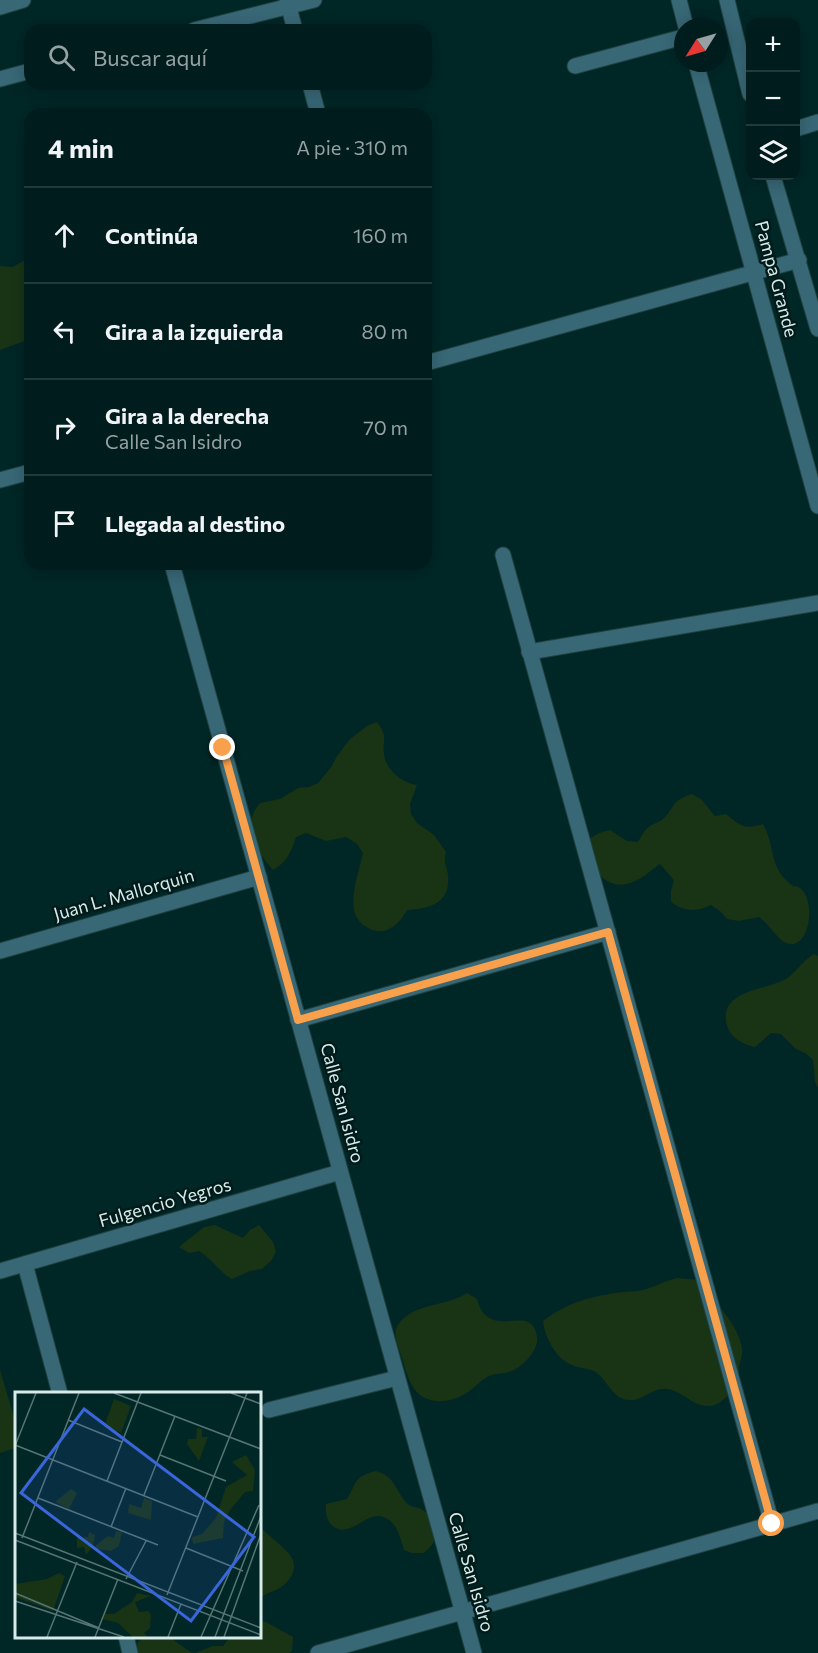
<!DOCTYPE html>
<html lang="es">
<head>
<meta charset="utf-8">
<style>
  :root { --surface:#001c1c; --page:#0a2525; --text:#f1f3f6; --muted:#95a1a3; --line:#223a3b }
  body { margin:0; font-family:Commissioner,sans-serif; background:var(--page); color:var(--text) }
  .controls { position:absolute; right:18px; top:18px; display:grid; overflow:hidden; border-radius:12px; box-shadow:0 3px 15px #0003 }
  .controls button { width:54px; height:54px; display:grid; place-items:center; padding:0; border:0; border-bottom:2px solid var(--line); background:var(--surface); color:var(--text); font:30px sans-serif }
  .compass { position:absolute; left:674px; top:18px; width:54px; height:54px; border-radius:50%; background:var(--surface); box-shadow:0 3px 15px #0003; rotate:233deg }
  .stop { position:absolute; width:18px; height:18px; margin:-14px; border:4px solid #f8a04b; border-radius:50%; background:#fff }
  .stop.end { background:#f8a04b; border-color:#fff; box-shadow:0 2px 6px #0008 }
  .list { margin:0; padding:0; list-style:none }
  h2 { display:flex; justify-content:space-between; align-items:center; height:78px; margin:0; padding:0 24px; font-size:26px }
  h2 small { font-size:20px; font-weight:400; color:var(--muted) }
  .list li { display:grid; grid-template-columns:39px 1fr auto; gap:18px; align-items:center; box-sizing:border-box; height:96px; padding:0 24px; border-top:2px solid var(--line) }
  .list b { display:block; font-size:22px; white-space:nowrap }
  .list p { margin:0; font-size:20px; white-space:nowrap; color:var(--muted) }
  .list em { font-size:20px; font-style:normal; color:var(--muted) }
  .icon { flex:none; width:33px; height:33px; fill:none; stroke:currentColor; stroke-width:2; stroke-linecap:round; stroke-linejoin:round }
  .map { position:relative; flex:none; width:818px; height:1653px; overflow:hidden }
  .search { position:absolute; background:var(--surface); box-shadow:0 3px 15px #0003; left:24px; top:24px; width:408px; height:66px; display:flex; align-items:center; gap:15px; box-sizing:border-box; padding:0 21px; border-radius:18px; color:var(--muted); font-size:22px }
  .panel { position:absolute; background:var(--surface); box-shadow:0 3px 15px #0003; left:24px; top:108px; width:408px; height:462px; border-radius:18px }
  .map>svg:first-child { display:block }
</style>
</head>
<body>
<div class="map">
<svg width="818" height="1653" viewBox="0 0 818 1653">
  <rect width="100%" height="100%" fill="#002626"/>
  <g fill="#183415">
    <polygon points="30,258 30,339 0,350 0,266 12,267"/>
    <path d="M377,722C389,738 382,738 384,754C386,770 402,783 417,785L410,804L411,814L417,823L434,835L446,852C443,864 447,865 448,875C451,904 429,909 407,910C402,919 396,926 387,930C373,935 356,923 354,910C351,892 359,871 363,853L357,844L346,837L326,841L306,833L296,837C291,852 288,861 273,870C256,850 240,826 260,803L280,799L298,788L309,787L318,783L332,766L337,756L350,739L367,726Z"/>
    <path d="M692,794L701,799L715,816L726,814C741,826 744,830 763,824C776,847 768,868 793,886C818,886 813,953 786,943C779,941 768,923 759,917L739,921L727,919L720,911L711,905C696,912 685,912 671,902V891L674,880L660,864C651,870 642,879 633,882C614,890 599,879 591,862C589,856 590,846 589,839L599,833L610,830L627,841L638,842C641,837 644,830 650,826C654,823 659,823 663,819C676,807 670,801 692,794Z"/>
    <path d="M814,954L818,956V1088L815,1082L813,1060L805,1053L796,1049L781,1034L771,1033L755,1047C743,1044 731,1039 727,1026C717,987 770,992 790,976C798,969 804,960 814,954Z"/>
    <path d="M215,1225L243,1238L250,1230L259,1225L273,1242L276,1252L271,1261L262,1269L250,1271L232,1279C219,1272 212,1259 199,1251L189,1253L179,1247L204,1227Z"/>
    <path d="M678,1278L699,1280C711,1296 741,1329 742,1349C743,1355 740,1361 739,1367C739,1378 739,1384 731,1392C725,1399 718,1406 708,1406C693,1406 682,1391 667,1389C652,1387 643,1402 628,1400C611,1398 607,1378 594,1371C587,1368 578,1368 572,1365C555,1358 545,1337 543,1321C568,1302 592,1296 623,1292C630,1291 639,1292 646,1289C657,1286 666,1280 678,1278Z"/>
    <path d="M467,1293L477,1299C489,1344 532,1300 537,1337C539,1350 523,1367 511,1371C504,1374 495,1373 489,1376C479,1381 472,1391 463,1395C456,1399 444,1402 437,1401C411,1399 408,1376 401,1355C397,1344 391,1330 401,1321C417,1303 448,1306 467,1293Z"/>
    <polygon points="0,1370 16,1424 16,1448 0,1453"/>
    <path d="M376,1471C395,1477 394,1487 405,1501C410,1508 414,1506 421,1509C430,1513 437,1528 435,1538C434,1544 429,1548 424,1553H412L404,1550C401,1540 398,1526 389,1520C374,1509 363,1524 350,1528C332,1535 324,1518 326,1504L347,1499C358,1481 353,1477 376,1471Z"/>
    <path d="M260,1526C273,1544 313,1558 284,1585C277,1591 267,1592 260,1598Z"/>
    <polygon points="260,1621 266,1622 293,1637 292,1651 289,1653 195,1653 213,1646 223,1646 230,1637 260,1636"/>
    <polygon points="146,1636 169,1637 192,1653 136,1653 138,1642"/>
  </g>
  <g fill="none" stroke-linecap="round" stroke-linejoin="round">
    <g stroke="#1e4241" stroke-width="17">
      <g id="service">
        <polyline points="575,66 683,37"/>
        <polyline points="269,1410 397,1378"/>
      </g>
    </g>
    <g stroke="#1e4241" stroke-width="17">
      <g id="minor">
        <polyline points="287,0 295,30"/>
        <polyline points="679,0 686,27"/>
        <polyline points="727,0 750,94"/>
        <polyline points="0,7 23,0"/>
        <polyline points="194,30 314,0"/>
        <polyline points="696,63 818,506"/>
        <polyline points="0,79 30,71"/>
        <polyline points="310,84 318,114"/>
        <polyline points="796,129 818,122"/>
        <polyline points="773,176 818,329"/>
        <polyline points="426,363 799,260"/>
        <polyline points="0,480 30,472"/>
        <polyline points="503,555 772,1524"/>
        <polyline points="172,564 474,1653"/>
        <polyline points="529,652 818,603"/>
        <polyline points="0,951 259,877"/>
        <polyline points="298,1020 608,932"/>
        <polyline points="25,1264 60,1394"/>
        <polyline points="0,1271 340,1172"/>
        <polyline points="126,1636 130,1653"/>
        <polyline points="318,1653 818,1511"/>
      </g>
    </g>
    <use href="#service" stroke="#386776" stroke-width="15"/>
    <use href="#minor" stroke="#386776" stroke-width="15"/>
  </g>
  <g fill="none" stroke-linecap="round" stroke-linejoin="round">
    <polyline stroke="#f8a04b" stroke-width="8" points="223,748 298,1020 608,932 772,1524"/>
  </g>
  <g text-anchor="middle" stroke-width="5" stroke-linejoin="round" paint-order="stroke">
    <g font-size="18" fill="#d7ebea" stroke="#011b1b">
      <text transform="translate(776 279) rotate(75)" y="6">Pampa Grande</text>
      <text transform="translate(124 895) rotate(-16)" y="6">Juan L. Mallorquin</text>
      <text transform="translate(342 1103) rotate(75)" y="6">Calle San Isidro</text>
      <text transform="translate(165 1203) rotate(-16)" y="6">Fulgencio Yegros</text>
      <text transform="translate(471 1572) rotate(74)" y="6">Calle San Isidro</text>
    </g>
  </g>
  <g transform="translate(15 1392)">
    <rect width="246" height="246" fill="#002626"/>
    <path d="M99,7L116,14L106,41L89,35ZM182,36L187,37V45H193L184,69L172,52L173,47H181ZM231,63L240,78L238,99L230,100L215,118L209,130L208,146L178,152L177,145L187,142L201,126L211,95L232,83L217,70ZM56,97L62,101L54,117L40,110ZM129,106L137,109L136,128L113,121L114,112L126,116ZM101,139L107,140L104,154L96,159L81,157V153L93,144L99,146ZM74,140L80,143L78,154L71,163L69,155L62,156V146L73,145ZM44,181L50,184L38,219L0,205V192L32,187ZM122,201L136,204L120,210L124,220L133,219L136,223L135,236L129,241L133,245H118L103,231L88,227L90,222H99L117,210Z" fill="#183415"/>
    <path fill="none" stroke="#567574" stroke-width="1.5" d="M99,1L246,57M216,1L246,12M53,28L107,50M0,53L183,125M0,54L21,1M145,63L211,89M92,89L126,1M129,103L160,24M23,106L143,153M96,135L111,96M0,141L246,236M7,146L64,1M0,148L246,243M171,156L228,179M111,187L131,149M0,201L84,236M152,203L232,1M0,209L109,245M32,245L62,170M80,245L103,187M153,245L166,212M186,245L244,113M200,245L246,124M209,245L246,142"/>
    <path fill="#3966db" fill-opacity="0.15" stroke="#3966db" stroke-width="3" d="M69,17L239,145L176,229L6,101Z"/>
    <rect width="246" height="246" fill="none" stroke="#d7ebea" stroke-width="3"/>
  </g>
</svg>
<div class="controls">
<button>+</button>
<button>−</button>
<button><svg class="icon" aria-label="layers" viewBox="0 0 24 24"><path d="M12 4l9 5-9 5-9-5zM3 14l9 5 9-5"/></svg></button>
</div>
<svg class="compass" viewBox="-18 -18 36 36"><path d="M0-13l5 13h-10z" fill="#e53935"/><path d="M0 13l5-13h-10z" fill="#95a1a3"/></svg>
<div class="stop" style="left:772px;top:1524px"></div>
<div class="stop end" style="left:223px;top:748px"></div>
<div class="search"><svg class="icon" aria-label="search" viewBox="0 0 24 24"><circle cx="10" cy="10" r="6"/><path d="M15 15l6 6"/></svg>Buscar aquí</div>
<section class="panel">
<h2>4 min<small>A pie · 310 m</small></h2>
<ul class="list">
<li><svg class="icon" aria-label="ahead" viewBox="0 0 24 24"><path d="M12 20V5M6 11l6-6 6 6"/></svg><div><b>Continúa</b></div><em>160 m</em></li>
<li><svg class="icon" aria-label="left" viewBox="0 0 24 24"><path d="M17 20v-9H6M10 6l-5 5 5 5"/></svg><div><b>Gira a la izquierda</b></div><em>80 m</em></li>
<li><svg class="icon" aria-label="right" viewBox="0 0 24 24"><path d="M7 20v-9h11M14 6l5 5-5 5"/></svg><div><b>Gira a la derecha</b><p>Calle San Isidro</p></div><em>70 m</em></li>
<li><svg class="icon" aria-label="arrive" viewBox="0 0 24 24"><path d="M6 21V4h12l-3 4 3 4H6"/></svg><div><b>Llegada al destino</b></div></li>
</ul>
</section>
</div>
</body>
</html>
